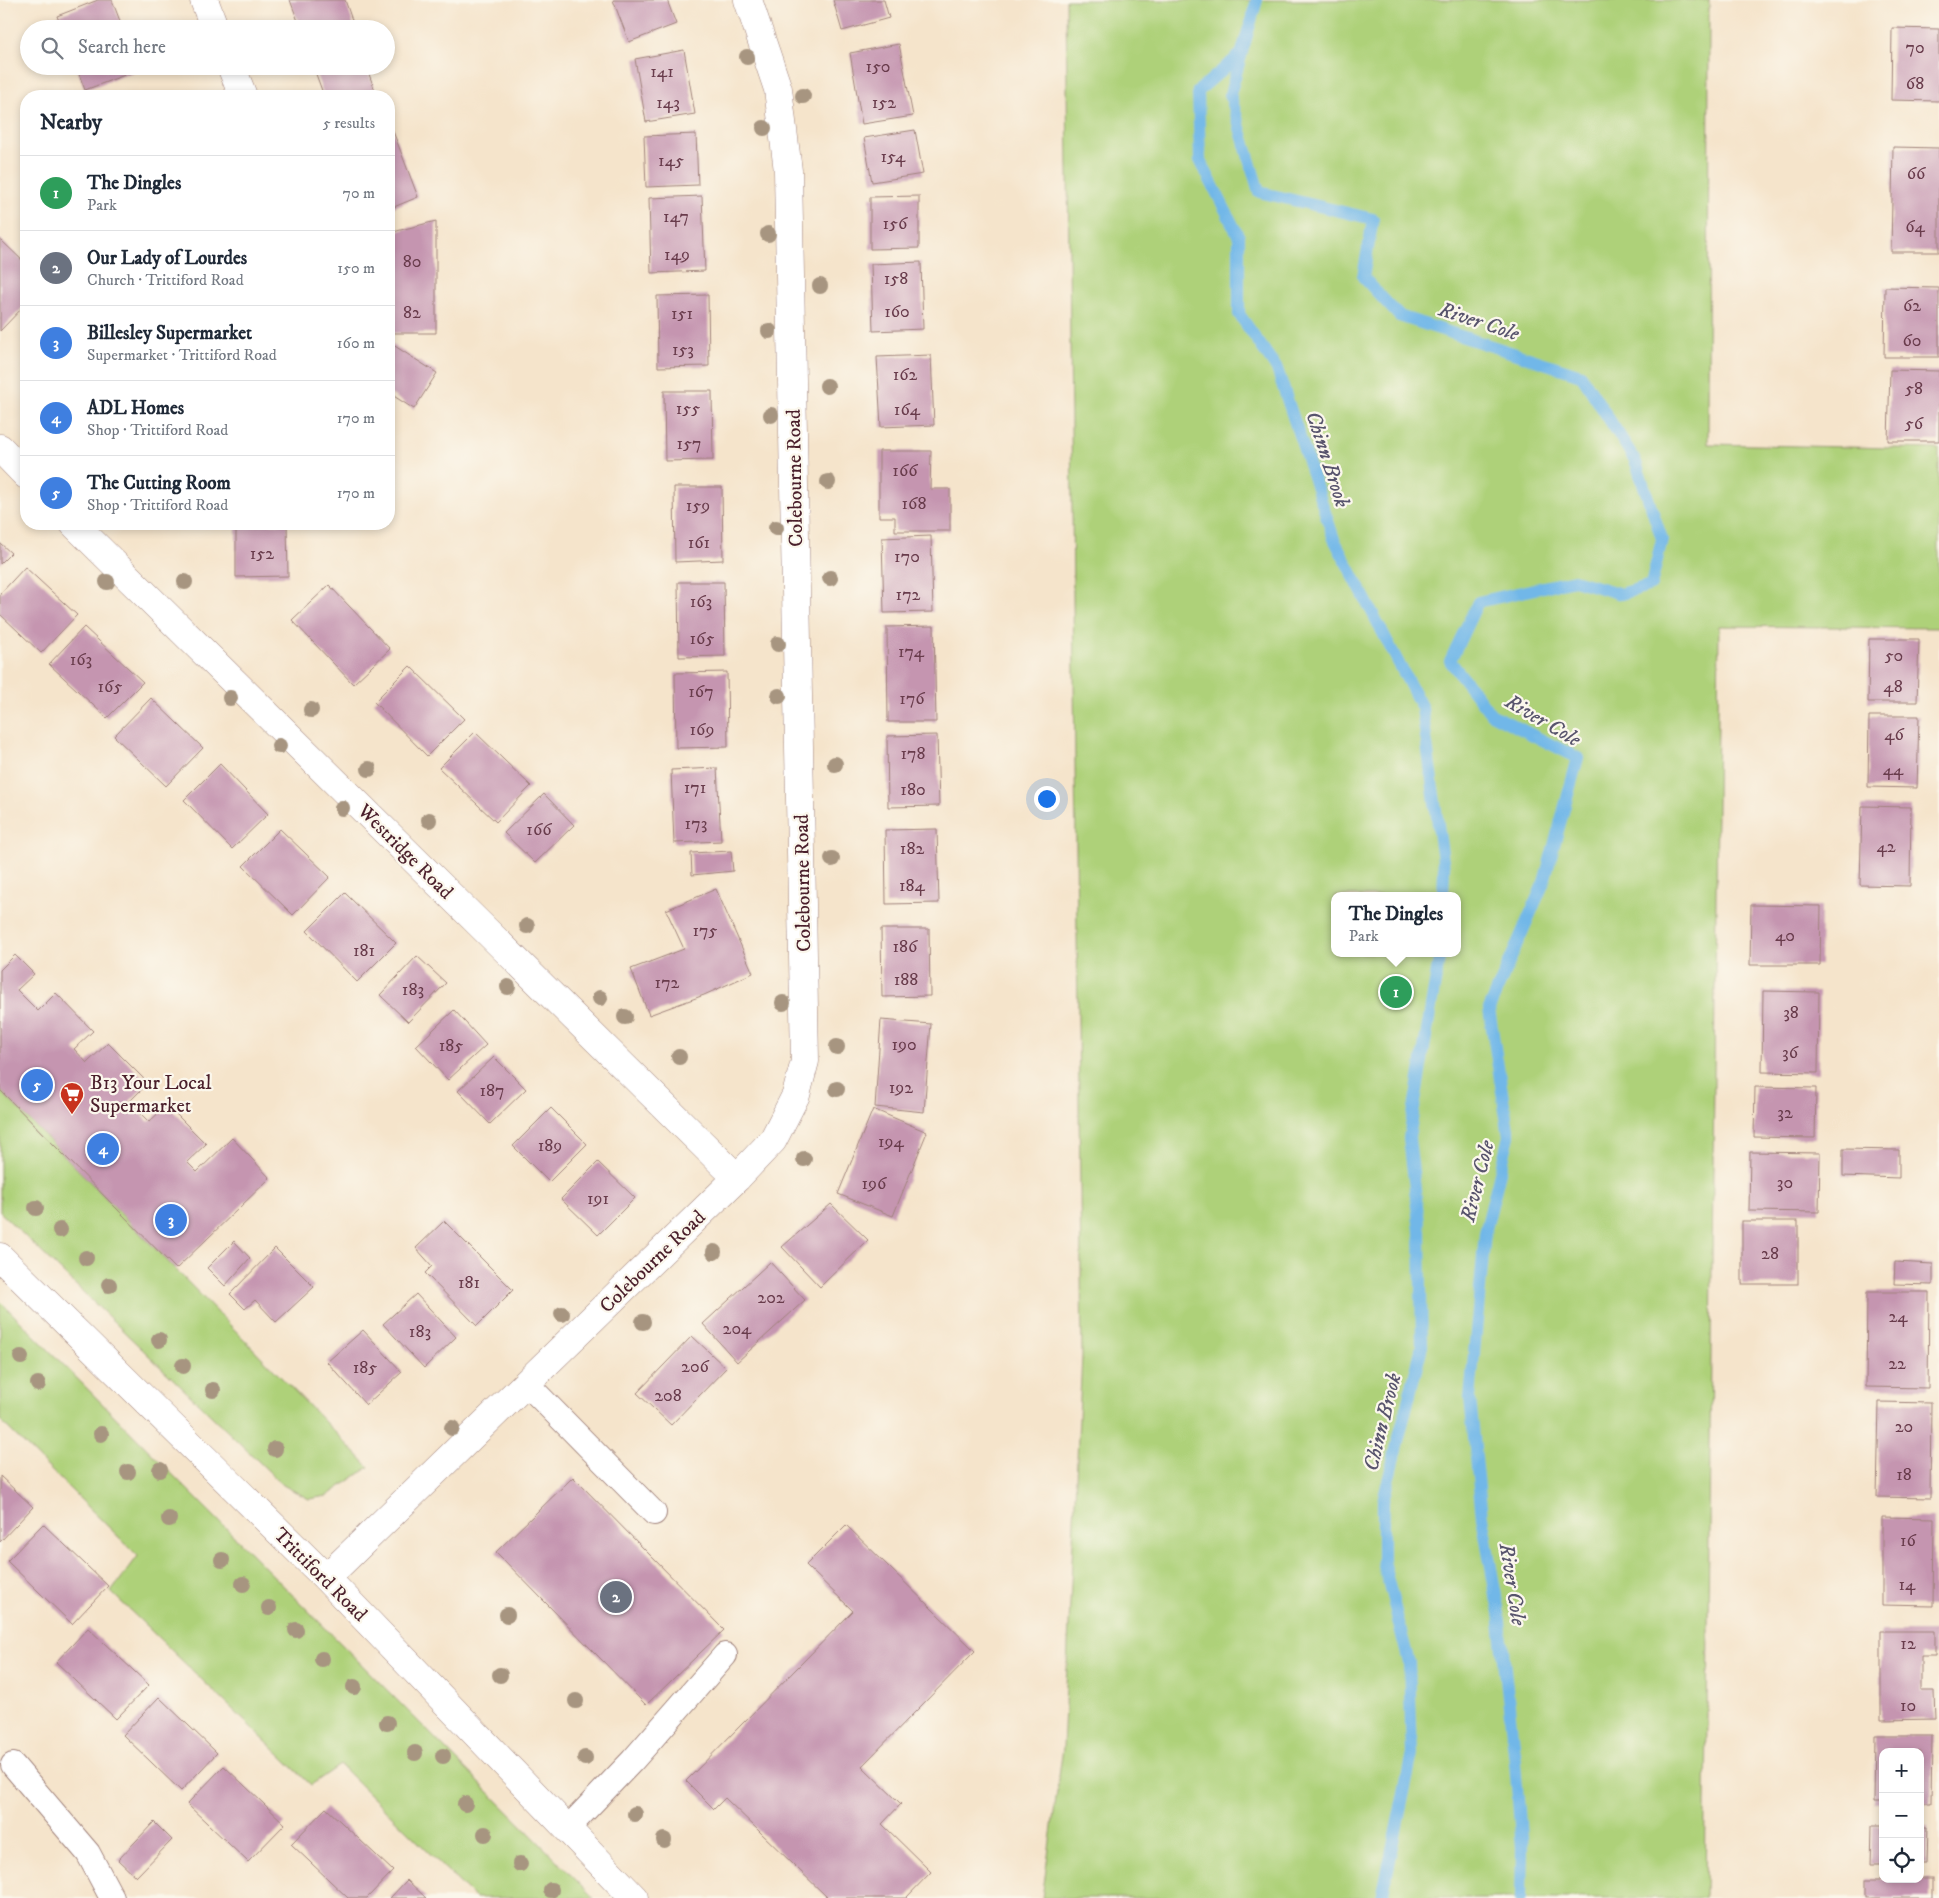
<!DOCTYPE html>
<html lang="en">
<head>
<meta charset="utf-8">
<style>
  :root { --surface:#fff; --page:#f6f6f7; --text:#1f2937; --muted:#747a83; --line:#e0e1e3; --accent:#d93025 }
  body { margin:0; font-family:"IM FELL DW Pica",serif; background:var(--page); color:var(--text) }
  .controls { position:absolute; right:15px; bottom:15px; display:grid; overflow:hidden; border-radius:10px; box-shadow:0 2px 8px #0003 }
  .controls button { width:45px; height:45px; display:grid; place-items:center; padding:0; border:0; border-bottom:1px solid var(--line); background:var(--surface); color:var(--text); font:25px sans-serif }
  .you { position:absolute; left:1046px; top:798px; width:18px; height:18px; margin:-12px; border:4px solid #fff; border-radius:50%; background:#1a73e8; box-shadow:0 0 0 8px #1a73e833 }
  .badge { display:grid; place-items:center; width:32px; height:32px; border-radius:50%; background:var(--accent); color:#fff; font-size:16px; font-weight:700 }
  .pin { position:absolute; translate:-50% -50%; border:2px solid #fff; box-shadow:0 1px 5px #0006 }
  .popup { position:absolute; left:1331px; top:892px; width:130px; height:65px; box-sizing:border-box; display:grid; place-content:center; border-radius:10px; background:var(--surface); filter:drop-shadow(0 1px 4px #0005); font-size:16px; white-space:nowrap; color:var(--muted) }
  .popup b { font-size:19px; color:var(--text) }
  .popup::after { content:''; position:absolute; left:50%; top:100%; margin-left:-10px; border:10px solid transparent; border-top-color:var(--surface) }
  .list { margin:0; padding:0; list-style:none }
  h2 { display:flex; justify-content:space-between; align-items:center; height:65px; margin:0; padding:0 20px; font-size:21px }
  h2 small { font-size:16px; font-weight:400; color:var(--muted) }
  .list li { display:grid; grid-template-columns:32px 1fr auto; gap:15px; align-items:center; box-sizing:border-box; height:75px; padding:0 20px; border-top:1px solid var(--line) }
  .list b { display:block; font-size:19px; white-space:nowrap }
  .list p { margin:0; font-size:16px; white-space:nowrap; color:var(--muted) }
  .list em { font-size:16px; font-style:normal; color:var(--muted) }
  .icon { flex:none; width:28px; height:28px; fill:none; stroke:currentColor; stroke-width:2; stroke-linecap:round; stroke-linejoin:round }
  .map { position:relative; flex:none; width:1939px; height:1898px; overflow:hidden }
  .search { position:absolute; background:var(--surface); box-shadow:0 2px 8px #0003; left:20px; top:20px; width:375px; height:55px; display:flex; align-items:center; gap:12px; box-sizing:border-box; padding:0 18px; border-radius:28px; color:var(--muted); font-size:19px }
  .panel { position:absolute; background:var(--surface); box-shadow:0 2px 8px #0003; left:20px; top:90px; width:375px; height:440px; border-radius:20px }
  .map>svg:first-child { display:block }
</style>
</head>
<body>
<div class="map">
<svg width="1939" height="1898" viewBox="0 0 1939 1898">
  <rect width="100%" height="100%" fill="#fbf7ec"/>
  <filter id="ink" filterUnits="userSpaceOnUse"><feTurbulence type="fractalNoise" baseFrequency=".02" numOctaves="2"/><feDisplacementMap in="SourceGraphic" scale="10" xChannelSelector="R" yChannelSelector="G"/><feConvolveMatrix kernelMatrix="1 2 1 2 8 2 1 2 1" color-interpolation-filters="sRGB"/></filter>
  <filter id="wash" filterUnits="userSpaceOnUse"><feTurbulence type="fractalNoise" baseFrequency=".0096" numOctaves="4" result="noise"/><feDisplacementMap in="SourceGraphic" scale="20" xChannelSelector="R" yChannelSelector="G"/><feGaussianBlur stdDeviation="1.12" result="paint"/><feColorMatrix in="noise" values="0 0 0 0 0 0 0 0 0 0 0 0 0 0 0 0 0 1.4 0 .05"/><feComposite in="paint" operator="in"/></filter>
  <g filter="url(#wash)">
    <rect width="100%" height="100%" fill="#f5e4cb"/>
    <g fill="#aed179" stroke="#7c7852" fill-rule="evenodd">
      <path d="M1066,0H1709L1708,444L1939,449V628L1719,626L1705,1898H1042L1063,1748L1082,1356ZM1335,896H1457V953H1335Z"/>
      <polygon points="0,1090 369,1467 327,1496 309,1499 283,1485 0,1212"/>
      <polygon points="0,1301 594,1898 475,1898 340,1765 311,1785 111,1592 138,1556 0,1420"/>
    </g>
    <g fill="none" stroke-linecap="round" stroke-linejoin="round">
      <g stroke="#71b7e8" stroke-width="12">
        <polyline points="1257,0 1230,94 1259,192 1373,219 1363,277 1399,316 1581,375 1635,460 1662,539 1651,585 1621,594 1574,580 1478,602 1450,661 1491,714 1578,758 1544,882 1489,1009 1509,1136 1485,1233 1470,1398 1482,1517 1499,1613 1515,1762 1522,1849 1521,1898"/>
        <polyline points="1241,54 1198,91 1200,160 1239,237 1239,314 1277,369 1334,539 1422,708 1444,868 1443,896"/>
        <polyline points="1382,1898 1412,1754 1409,1663 1383,1561 1383,1501 1422,1346 1420,1231 1409,1138 1440,953"/>
      </g>
    </g>
    <g id="blocks">
      <g fill="#c595b0">
        <polygon points="98,0 112,0 123,29 62,29 57,16"/>
        <polygon points="290,0 345,0 354,26 346,29 301,29"/>
        <polygon points="613,0 667,0 676,24 629,42"/>
        <polygon points="833,0 884,0 889,18 842,31"/>
        <polygon points="1892,28 1939,29 1939,101 1891,100"/>
        <polygon points="899,44 913,116 862,124 850,53"/>
        <polygon points="684,50 695,114 646,122 635,59"/>
        <polygon points="76,66 137,66 138,70 85,90"/>
        <polygon points="313,66 366,66 377,96 324,96"/>
        <polygon points="389,126 391,126 418,197 389,209"/>
        <polygon points="915,130 923,174 872,182 864,138"/>
        <polygon points="696,134 698,185 646,187 644,136"/>
        <polygon points="1893,147 1939,148 1939,252 1891,252"/>
        <polygon points="702,196 705,271 651,273 649,198"/>
        <polygon points="919,196 919,248 870,249 870,197"/>
        <polygon points="436,221 436,333 389,333 389,233"/>
        <polygon points="0,239 26,264 26,304 0,331"/>
        <polygon points="921,262 923,329 873,331 871,264"/>
        <polygon points="1885,287 1939,288 1939,357 1884,357"/>
        <polygon points="708,295 709,366 658,367 657,296"/>
        <polygon points="390,343 437,373 414,409 389,393"/>
        <polygon points="931,355 934,425 881,427 877,357"/>
        <polygon points="1890,370 1939,371 1939,441 1888,441"/>
        <polygon points="664,391 712,391 713,460 665,461"/>
        <polygon points="879,451 931,451 930,489 950,489 950,531 895,531 895,517 879,517"/>
        <polygon points="674,487 722,487 723,560 675,562"/>
        <polygon points="236,524 287,524 288,576 236,577"/>
        <polygon points="931,536 933,612 884,613 882,538"/>
        <polygon points="0,543 11,553 0,564"/>
        <polygon points="25,567 77,615 41,653 0,614 0,594"/>
        <polygon points="678,582 724,582 725,656 679,657"/>
        <polygon points="329,585 390,649 353,684 292,620"/>
        <polygon points="934,626 936,722 888,722 887,627"/>
        <polygon points="84,627 143,682 107,718 49,664"/>
        <polygon points="1869,639 1919,639 1917,702 1868,702"/>
        <polygon points="410,666 464,719 427,756 374,702"/>
        <polygon points="727,672 728,747 676,748 675,673"/>
        <polygon points="151,698 203,748 166,786 114,736"/>
        <polygon points="1869,716 1919,716 1917,788 1868,787"/>
        <polygon points="475,732 531,786 496,822 439,768"/>
        <polygon points="937,735 939,806 888,807 887,736"/>
        <polygon points="220,764 268,814 232,849 184,800"/>
        <polygon points="717,768 721,841 674,843 671,770"/>
        <polygon points="544,794 574,825 535,863 504,833"/>
        <polygon points="1862,806 1911,807 1910,886 1860,885"/>
        <polygon points="280,829 330,877 293,915 243,866"/>
        <polygon points="937,829 939,903 886,904 885,830"/>
        <polygon points="731,851 733,871 692,875 691,853"/>
        <polygon points="716,889 753,973 704,995 649,1015 631,969 684,949 666,910"/>
        <polygon points="345,893 396,943 357,982 307,931"/>
        <polygon points="1751,905 1821,906 1820,965 1750,965"/>
        <polygon points="881,929 929,929 930,996 882,997"/>
        <polygon points="15,955 34,974 17,990 38,1011 56,993 93,1031 74,1049 87,1063 108,1043 148,1083 129,1102 149,1122 167,1105 206,1144 187,1162 197,1172 232,1138 270,1178 176,1269 0,1090 0,970"/>
        <polygon points="417,956 446,983 408,1022 380,995"/>
        <polygon points="1763,991 1819,992 1818,1073 1762,1072"/>
        <polygon points="454,1010 486,1045 448,1080 416,1046"/>
        <polygon points="881,1020 931,1024 924,1112 875,1107"/>
        <polygon points="494,1057 526,1089 490,1124 458,1091"/>
        <polygon points="1755,1087 1816,1088 1815,1138 1754,1137"/>
        <polygon points="551,1108 587,1144 549,1182 513,1146"/>
        <polygon points="873,1109 927,1132 893,1216 838,1194"/>
        <polygon points="1843,1149 1899,1150 1899,1178 1843,1176"/>
        <polygon points="1750,1152 1820,1153 1819,1212 1749,1211"/>
        <polygon points="598,1162 635,1198 598,1235 561,1199"/>
        <polygon points="831,1204 868,1240 820,1287 782,1247"/>
        <polygon points="444,1221 513,1290 477,1326 425,1273 432,1266 416,1248"/>
        <rect x="1742" y="1221" width="56" height="63"/>
        <polygon points="234,1241 250,1258 225,1286 207,1268"/>
        <polygon points="275,1248 314,1287 276,1322 255,1300 245,1309 230,1294"/>
        <polygon points="770,1262 805,1300 737,1362 703,1324"/>
        <polygon points="1895,1262 1933,1264 1933,1285 1894,1284"/>
        <polygon points="1867,1292 1929,1292 1928,1388 1866,1387"/>
        <polygon points="416,1294 456,1337 424,1368 383,1324"/>
        <polygon points="363,1330 402,1372 366,1405 327,1362"/>
        <polygon points="692,1336 726,1368 671,1425 637,1393"/>
        <polygon points="1879,1402 1931,1403 1930,1498 1877,1497"/>
        <polygon points="0,1476 33,1507 0,1542"/>
        <polygon points="573,1477 724,1630 646,1705 496,1552"/>
        <polygon points="1882,1517 1934,1518 1933,1606 1882,1605"/>
        <polygon points="43,1524 108,1586 72,1624 7,1561"/>
        <polygon points="846,1525 975,1651 862,1766 901,1804 882,1824 931,1872 906,1898 828,1898 725,1798 714,1809 686,1781 853,1611 806,1565"/>
        <polygon points="88,1628 149,1685 116,1719 56,1662"/>
        <polygon points="1881,1631 1935,1631 1935,1655 1921,1655 1921,1691 1934,1691 1935,1719 1881,1720"/>
        <polygon points="159,1697 217,1753 181,1791 123,1735"/>
        <polygon points="1875,1736 1932,1736 1931,1803 1920,1803 1920,1752 1883,1752 1883,1802 1874,1802"/>
        <polygon points="224,1766 285,1824 248,1862 187,1804"/>
        <polygon points="326,1808 393,1871 367,1898 348,1898 291,1844"/>
        <polygon points="154,1822 172,1840 136,1877 118,1860"/>
        <polygon points="1872,1826 1883,1826 1883,1864 1871,1864"/>
        <polygon points="1920,1827 1927,1827 1926,1864 1920,1864"/>
        <rect x="1866" y="1879" width="65" height="19"/>
        <polygon points="407,1880 426,1898 390,1898"/>
      </g>
    </g>
  </g>
  <g filter="url(#ink)">
    <use href="#blocks" fill-opacity="0" stroke="#a0827b" stroke-width="1"/>
    <g fill="none" stroke-linecap="round" stroke-linejoin="round">
      <g stroke="#a0827b" stroke-width="26">
        <g id="service">
          <polyline points="527,1384 654,1513"/>
          <polyline points="13,1765 88,1853 112,1898"/>
          <polyline points="568,1828 633,1760 725,1655"/>
        </g>
      </g>
      <g stroke="#a0827b" stroke-width="29">
        <g id="minor">
          <polyline points="204,0 215,29"/>
          <polyline points="231,66 243,96"/>
          <polyline points="0,448 26,475"/>
          <polyline points="74,524 737,1178"/>
          <polyline points="326,1578 737,1178 773,1140 796,1095 805,1061 788,171 778,89 748,0"/>
        </g>
      </g>
      <g stroke="#a0827b" stroke-width="29">
        <polyline id="tertiary" points="0,1257 326,1578 634,1898"/>
      </g>
      <use href="#service" stroke="#fff" stroke-width="24"/>
      <use href="#minor" stroke="#fff" stroke-width="28"/>
      <use href="#tertiary" stroke="#fff" stroke-width="28"/>
    </g>
    <g fill="#a79580">
      <circle cx="747" cy="57" r="8"/>
      <circle cx="803" cy="96" r="8"/>
      <circle cx="764" cy="128" r="8"/>
      <circle cx="768" cy="234" r="8"/>
      <circle cx="820" cy="286" r="8"/>
      <circle cx="769" cy="331" r="8"/>
      <circle cx="827" cy="386" r="8"/>
      <circle cx="771" cy="415" r="8"/>
      <circle cx="828" cy="482" r="8"/>
      <circle cx="776" cy="528" r="8"/>
      <circle cx="830" cy="578" r="8"/>
      <circle cx="107" cy="582" r="8"/>
      <circle cx="185" cy="582" r="8"/>
      <circle cx="778" cy="644" r="8"/>
      <circle cx="779" cy="696" r="8"/>
      <circle cx="230" cy="698" r="8"/>
      <circle cx="311" cy="710" r="8"/>
      <circle cx="279" cy="746" r="8"/>
      <circle cx="835" cy="764" r="8"/>
      <circle cx="369" cy="769" r="8"/>
      <circle cx="342" cy="808" r="8"/>
      <circle cx="429" cy="820" r="8"/>
      <circle cx="832" cy="859" r="8"/>
      <circle cx="527" cy="926" r="8"/>
      <circle cx="508" cy="987" r="8"/>
      <circle cx="600" cy="998" r="8"/>
      <circle cx="783" cy="1003" r="8"/>
      <circle cx="625" cy="1017" r="8"/>
      <circle cx="837" cy="1047" r="8"/>
      <circle cx="679" cy="1057" r="8"/>
      <circle cx="837" cy="1089" r="8"/>
      <circle cx="804" cy="1159" r="8"/>
      <circle cx="36" cy="1208" r="8"/>
      <circle cx="60" cy="1230" r="8"/>
      <circle cx="714" cy="1252" r="8"/>
      <circle cx="86" cy="1258" r="8"/>
      <circle cx="109" cy="1285" r="8"/>
      <circle cx="562" cy="1314" r="8"/>
      <circle cx="643" cy="1322" r="8"/>
      <circle cx="159" cy="1340" r="8"/>
      <circle cx="21" cy="1357" r="8"/>
      <circle cx="183" cy="1366" r="8"/>
      <circle cx="38" cy="1384" r="8"/>
      <circle cx="213" cy="1390" r="8"/>
      <circle cx="452" cy="1428" r="8"/>
      <circle cx="101" cy="1434" r="8"/>
      <circle cx="275" cy="1449" r="8"/>
      <circle cx="160" cy="1470" r="8"/>
      <circle cx="128" cy="1472" r="8"/>
      <circle cx="169" cy="1519" r="8"/>
      <circle cx="222" cy="1560" r="8"/>
      <circle cx="243" cy="1584" r="8"/>
      <circle cx="269" cy="1608" r="8"/>
      <circle cx="507" cy="1615" r="8"/>
      <circle cx="296" cy="1630" r="8"/>
      <circle cx="322" cy="1659" r="8"/>
      <circle cx="500" cy="1675" r="8"/>
      <circle cx="354" cy="1687" r="8"/>
      <circle cx="576" cy="1701" r="8"/>
      <circle cx="387" cy="1723" r="8"/>
      <circle cx="415" cy="1753" r="8"/>
      <circle cx="443" cy="1756" r="8"/>
      <circle cx="585" cy="1758" r="8"/>
      <circle cx="465" cy="1804" r="8"/>
      <circle cx="635" cy="1814" r="8"/>
      <circle cx="485" cy="1834" r="8"/>
      <circle cx="664" cy="1840" r="8"/>
      <circle cx="520" cy="1864" r="8"/>
      <circle cx="551" cy="1890" r="8"/>
    </g>
  </g>
  <defs>
    <g id="supermarket-pin" transform="scale(1.25)"><path d="M0 17L-7.5 6A9.5 9.5 0 1 1 7.5 6Z" fill="#c8321e" stroke="#fbf7ec"/><path d="M-6-5.5h2.5l.6 2H6L4.5 2H-2.5L-4.4-4H-6ZM-1.5 3.2a1.3 1.3 0 1 0 .1 0ZM3 3.2a1.3 1.3 0 1 0 .1 0Z" fill="#fff"/></g>
  </defs>
  <g fill-rule="evenodd">
    <use href="#supermarket-pin" x="72" y="1094"/>
  </g>
  <g text-anchor="middle" stroke-width="4.5" stroke-linejoin="round" paint-order="stroke">
    <g font-size="18" fill="#693c4c">
      <text x="1915" y="53">70</text>
      <text x="878" y="72">150</text>
      <text x="662" y="77">141</text>
      <text x="1915" y="89">68</text>
      <text x="668" y="108">143</text>
      <text x="884" y="108">152</text>
      <text x="893" y="162">154</text>
      <text x="671" y="166">145</text>
      <text x="1916" y="179">66</text>
      <text x="676" y="222">147</text>
      <text x="895" y="229">156</text>
      <text x="1915" y="232">64</text>
      <text x="677" y="260">149</text>
      <text x="412" y="267">80</text>
      <text x="896" y="284">158</text>
      <text x="1912" y="311">62</text>
      <text x="897" y="317">160</text>
      <text x="412" y="318">82</text>
      <text x="682" y="319">151</text>
      <text x="1912" y="346">60</text>
      <text x="683" y="355">153</text>
      <text x="905" y="380">162</text>
      <text x="1914" y="394">58</text>
      <text x="688" y="414">155</text>
      <text x="907" y="415">164</text>
      <text x="1914" y="429">56</text>
      <text x="689" y="449">157</text>
      <text x="905" y="476">166</text>
      <text x="914" y="509">168</text>
      <text x="698" y="511">159</text>
      <text x="699" y="548">161</text>
      <text x="262" y="559">152</text>
      <text x="907" y="562">170</text>
      <text x="908" y="600">172</text>
      <text x="701" y="607">163</text>
      <text x="702" y="644">165</text>
      <text x="911" y="657">174</text>
      <text x="1894" y="661">50</text>
      <text x="81" y="665">163</text>
      <text x="110" y="692">165</text>
      <text x="1893" y="692">48</text>
      <text x="701" y="697">167</text>
      <text x="912" y="704">176</text>
      <text x="702" y="735">169</text>
      <text x="1894" y="740">46</text>
      <text x="913" y="759">178</text>
      <text x="1893" y="775">44</text>
      <text x="695" y="793">171</text>
      <text x="913" y="795">180</text>
      <text x="696" y="829">173</text>
      <text x="539" y="835">166</text>
      <text x="1886" y="852">42</text>
      <text x="912" y="854">182</text>
      <text x="912" y="891">184</text>
      <text x="705" y="936">175</text>
      <text x="1785" y="941">40</text>
      <text x="905" y="952">186</text>
      <text x="364" y="956">181</text>
      <text x="906" y="985">188</text>
      <text x="667" y="988">172</text>
      <text x="413" y="995">183</text>
      <text x="1791" y="1018">38</text>
      <text x="904" y="1050">190</text>
      <text x="451" y="1051">185</text>
      <text x="1790" y="1058">36</text>
      <text x="901" y="1093">192</text>
      <text x="492" y="1096">187</text>
      <text x="1785" y="1118">32</text>
      <text x="891" y="1147">194</text>
      <text x="550" y="1151">189</text>
      <text x="1785" y="1188">30</text>
      <text x="874" y="1189">196</text>
      <text x="598" y="1204">191</text>
      <text x="1770" y="1259">28</text>
      <text x="469" y="1288">181</text>
      <text x="771" y="1303">202</text>
      <text x="1898" y="1322">24</text>
      <text x="737" y="1334">204</text>
      <text x="420" y="1337">183</text>
      <text x="1897" y="1369">22</text>
      <text x="695" y="1372">206</text>
      <text x="365" y="1373">185</text>
      <text x="668" y="1401">208</text>
      <text x="1904" y="1432">20</text>
      <text x="1904" y="1480">18</text>
      <text x="1908" y="1546">16</text>
      <text x="1907" y="1590">14</text>
      <text x="1908" y="1649">12</text>
      <text x="1908" y="1711">10</text>
    </g>
    <g font-size="20" fill="#4a1f2b" stroke="#fbf7ec">
      <text transform="translate(794 478) rotate(-91)" y="7">Colebourne Road</text>
      <text transform="translate(406 851) rotate(45)" y="7">Westridge Road</text>
      <text transform="translate(802 883) rotate(-91)" y="7">Colebourne Road</text>
      <text transform="translate(652 1261) rotate(-44)" y="7">Colebourne Road</text>
      <text transform="translate(321 1574) rotate(45)" y="7">Trittiford Road</text>
    </g>
    <g font-size="20" fill="#4a1f2b" stroke="#fbf7ec" text-anchor="start">
      <text x="90" y="1089">B13 Your Local<tspan x="90" dy="23">Supermarket</tspan></text>
    </g>
    <g font-size="21" font-style="italic" fill="#58546d" stroke="#fbf7ec">
      <text transform="translate(1479 321) rotate(18)" y="7">River Cole</text>
      <text transform="translate(1328 459) rotate(72)" y="7">Chinn Brook</text>
      <text transform="translate(1543 720) rotate(30)" y="7">River Cole</text>
      <text transform="translate(1477 1181) rotate(-76)" y="7">River Cole</text>
      <text transform="translate(1382 1422) rotate(-76)" y="7">Chinn Brook</text>
      <text transform="translate(1513 1584) rotate(81)" y="7">River Cole</text>
    </g>
  </g>
</svg>
<div class="controls">
<button>+</button>
<button>−</button>
<button><svg class="icon" aria-label="locate" viewBox="0 0 24 24"><circle cx="12" cy="12" r="6"/><path d="M12 2v4M12 18v4M2 12h4M18 12h4"/></svg></button>
</div>
<div class="you"></div>
<div class="pin badge" style="left:1396px;top:992px;background:#2e9e5b">1</div>
<div class="popup"><b>The Dingles</b>Park</div>
<div class="pin badge" style="left:616px;top:1597px;background:#6b7280">2</div>
<div class="pin badge" style="left:171px;top:1220px;background:#3f7fe0">3</div>
<div class="pin badge" style="left:103px;top:1149px;background:#3f7fe0">4</div>
<div class="pin badge" style="left:37px;top:1085px;background:#3f7fe0">5</div>
<div class="search"><svg class="icon" aria-label="search" viewBox="0 0 24 24"><circle cx="10" cy="10" r="6"/><path d="M15 15l6 6"/></svg>Search here</div>
<section class="panel">
<h2>Nearby<small>5 results</small></h2>
<ul class="list">
<li><span class="badge" style="background:#2e9e5b">1</span><div><b>The Dingles</b><p>Park</p></div><em>70 m</em></li>
<li><span class="badge" style="background:#6b7280">2</span><div><b>Our Lady of Lourdes</b><p>Church · Trittiford Road</p></div><em>150 m</em></li>
<li><span class="badge" style="background:#3f7fe0">3</span><div><b>Billesley Supermarket</b><p>Supermarket · Trittiford Road</p></div><em>160 m</em></li>
<li><span class="badge" style="background:#3f7fe0">4</span><div><b>ADL Homes</b><p>Shop · Trittiford Road</p></div><em>170 m</em></li>
<li><span class="badge" style="background:#3f7fe0">5</span><div><b>The Cutting Room</b><p>Shop · Trittiford Road</p></div><em>170 m</em></li>
</ul>
</section>
</div>
</body>
</html>
